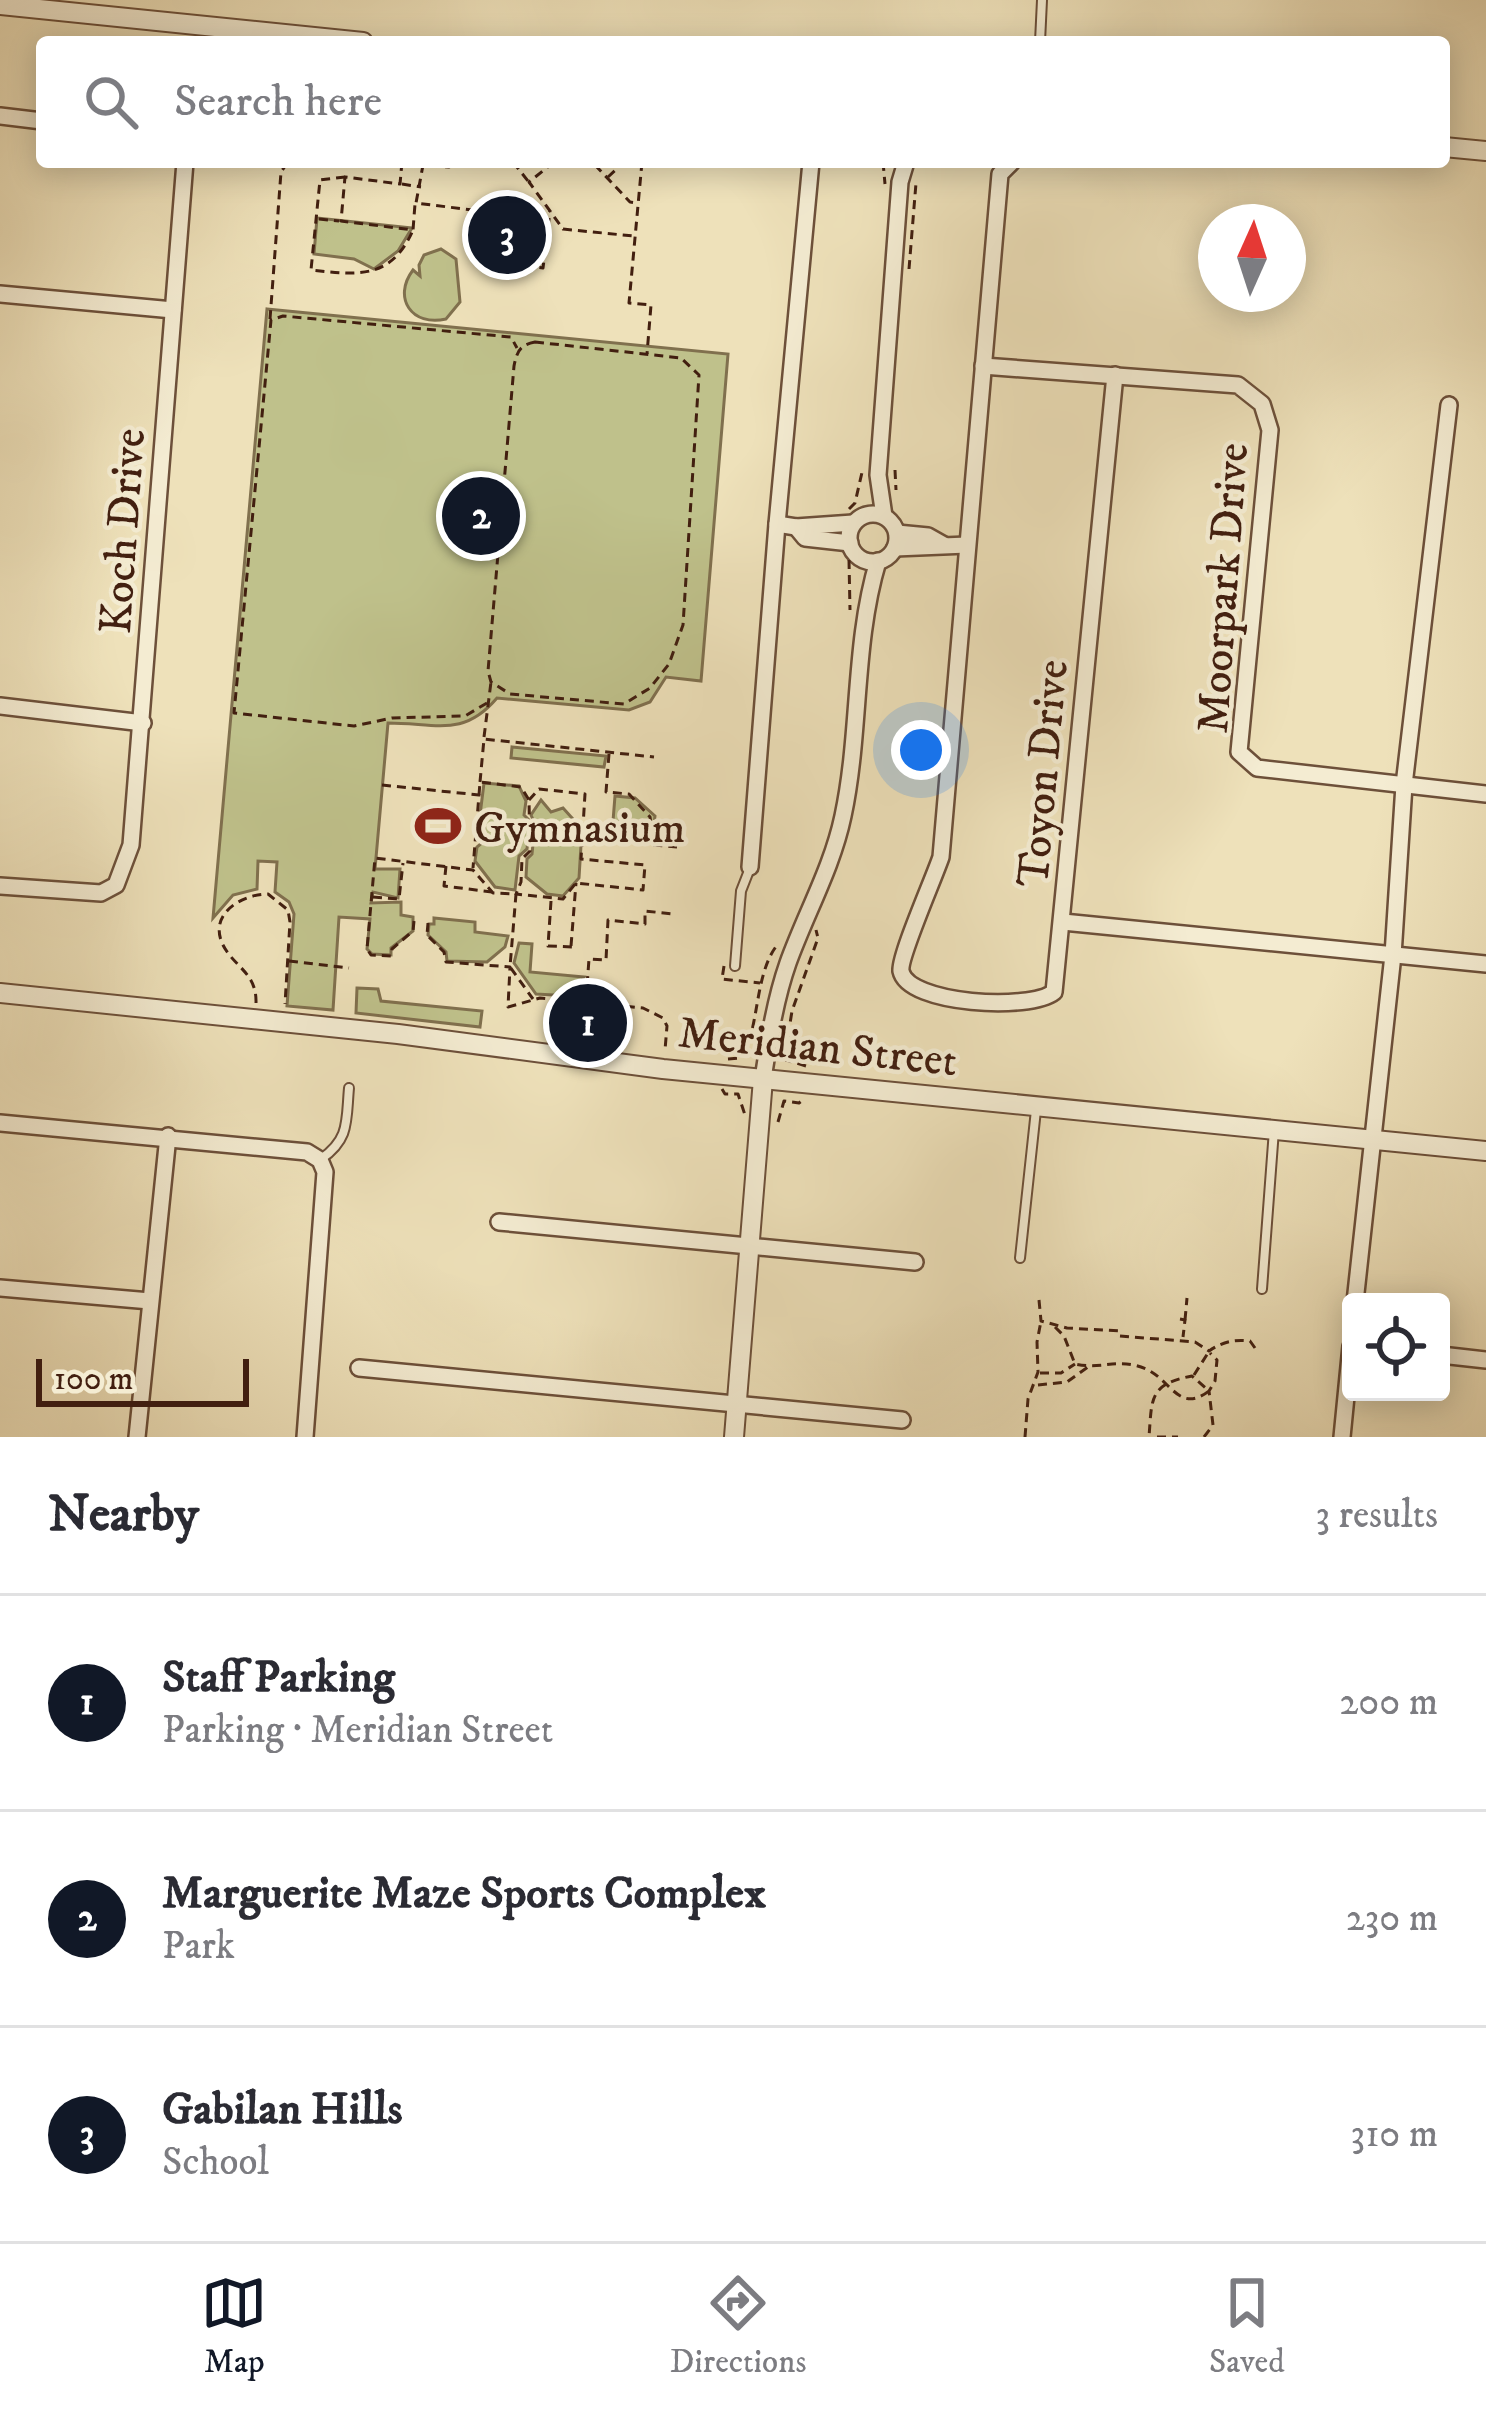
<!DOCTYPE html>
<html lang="en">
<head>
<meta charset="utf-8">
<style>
  :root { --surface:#fff; --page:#f2f2f3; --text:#2b2b33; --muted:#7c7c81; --line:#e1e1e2; --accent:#111827 }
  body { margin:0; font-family:"IM FELL DW Pica",serif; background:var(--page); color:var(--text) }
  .controls { position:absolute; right:36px; bottom:36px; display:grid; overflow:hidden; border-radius:12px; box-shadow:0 6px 30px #0003 }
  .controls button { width:108px; height:108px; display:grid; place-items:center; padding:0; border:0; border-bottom:3px solid var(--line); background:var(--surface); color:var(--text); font:60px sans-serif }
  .compass { position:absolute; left:1198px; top:204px; width:108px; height:108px; border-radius:50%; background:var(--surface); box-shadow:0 6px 30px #0003; rotate:3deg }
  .scale { position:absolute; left:36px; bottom:30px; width:213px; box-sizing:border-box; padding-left:12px; border:6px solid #421f10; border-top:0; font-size:33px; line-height:42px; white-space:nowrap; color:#421f10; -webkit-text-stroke:9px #f4ecd2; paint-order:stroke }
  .you { position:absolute; left:921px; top:750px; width:42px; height:42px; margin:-30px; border:9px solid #fff; border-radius:50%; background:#1a73e8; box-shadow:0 0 0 18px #1a73e833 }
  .badge { display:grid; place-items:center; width:78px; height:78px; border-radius:50%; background:var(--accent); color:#fff; font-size:39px; font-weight:700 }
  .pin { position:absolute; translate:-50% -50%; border:6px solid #fff; box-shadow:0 3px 12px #0006 }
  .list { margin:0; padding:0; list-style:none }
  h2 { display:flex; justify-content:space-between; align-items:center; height:156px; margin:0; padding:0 48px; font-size:51px }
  h2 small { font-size:39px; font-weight:400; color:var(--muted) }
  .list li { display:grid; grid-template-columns:78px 1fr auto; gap:36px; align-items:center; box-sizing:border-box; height:216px; padding:0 48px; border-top:3px solid var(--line) }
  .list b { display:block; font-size:45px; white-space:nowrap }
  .list p { margin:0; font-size:39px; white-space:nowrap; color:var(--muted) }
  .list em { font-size:39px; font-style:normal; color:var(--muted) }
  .icon { flex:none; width:66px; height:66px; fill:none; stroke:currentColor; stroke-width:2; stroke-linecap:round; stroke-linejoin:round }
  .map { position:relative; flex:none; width:1486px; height:1437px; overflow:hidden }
  .search { position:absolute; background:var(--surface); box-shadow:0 6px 30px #0003; left:36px; right:36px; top:36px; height:132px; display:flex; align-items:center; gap:30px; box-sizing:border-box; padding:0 42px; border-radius:12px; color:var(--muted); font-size:45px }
  .sheet { height:804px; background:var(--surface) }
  nav { display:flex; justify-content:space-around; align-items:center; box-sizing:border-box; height:168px; border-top:3px solid var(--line); background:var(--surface); font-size:33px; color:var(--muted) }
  nav a { display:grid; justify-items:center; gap:6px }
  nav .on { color:var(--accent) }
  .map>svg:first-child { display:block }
</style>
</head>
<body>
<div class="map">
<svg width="1486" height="1437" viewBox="0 0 1486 1437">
  <rect width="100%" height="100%" fill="#eee1ba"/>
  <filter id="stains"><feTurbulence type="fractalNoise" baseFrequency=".00167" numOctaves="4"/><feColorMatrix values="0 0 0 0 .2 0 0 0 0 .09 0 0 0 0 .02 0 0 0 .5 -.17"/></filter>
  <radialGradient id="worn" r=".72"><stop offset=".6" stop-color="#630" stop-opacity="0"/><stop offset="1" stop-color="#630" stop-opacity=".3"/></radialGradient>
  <g fill="#bfc18b" stroke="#80704e" stroke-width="3">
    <polygon points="317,218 412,228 398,251 374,269 354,259 314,254"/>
    <path d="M441,249L456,259L460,302L446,319C412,327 392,298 413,270L420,276L419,265L424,255Z"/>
    <path d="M267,309L728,354L701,681L666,677L650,702L629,710L497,698C463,738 436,723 388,723L375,869H400L398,898L373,892L371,903L401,902V915L413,917V931L391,948V955L372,954L367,949L370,919L339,917L333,1010L287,1006L294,914L289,902L275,892L277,862L258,861L257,889L233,895L213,918Z"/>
    <polygon points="512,747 606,756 604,767 511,758"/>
    <polygon points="484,783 519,786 526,801 524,815 530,821 527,849 519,856 515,890 495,887 475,861 477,847 483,842 485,821 480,815"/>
    <polygon points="615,796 635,798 655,816 652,838 612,834"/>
    <polygon points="541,800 551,812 563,808 582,829 579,878 563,896 547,894 526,877 527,859 532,854 535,824 531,815"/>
    <polygon points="434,918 475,922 475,932 508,936 505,947 487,962 447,961 446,952 428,935 429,924 434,924"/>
    <polygon points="519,943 532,944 530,972 584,977 571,996 536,994 514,963"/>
    <polygon points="357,988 378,989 381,1001 482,1011 480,1027 356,1013"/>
  </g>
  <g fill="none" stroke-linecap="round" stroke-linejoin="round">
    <g stroke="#6d503a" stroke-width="12">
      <g id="service">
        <polyline points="1040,42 1042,0"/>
        <polyline points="735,966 741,891 750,868"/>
        <path d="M321,1159C350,1139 346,1121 349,1088"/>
        <polyline points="1020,1258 1036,1110"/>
        <polyline points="1262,1289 1274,1130"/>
      </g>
    </g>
    <g stroke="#6d503a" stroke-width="20">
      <g id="minor">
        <polyline points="0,116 42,121"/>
        <path d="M1012,162L1000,174L941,857C934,878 899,957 901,971C908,1005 1031,1011 1054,992L1115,375"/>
        <polyline points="0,294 173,310"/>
        <polyline points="983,366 1238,385 1262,404 1270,430 1239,752 1257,768 1486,794"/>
        <circle cx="873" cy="538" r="24"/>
        <polyline points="884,516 878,475 900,182 906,162"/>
        <polyline points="777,524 796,527 853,523"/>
        <polyline points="796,527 805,538 850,543"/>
        <polyline points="897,533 928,536 944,545"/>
        <polyline points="895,548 967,545"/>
        <polyline points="0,706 143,723"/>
        <polyline points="750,867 777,524 811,162"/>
        <polyline points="0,886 101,893 116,885 131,845 185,162"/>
        <polyline points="1063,922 1486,964"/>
        <path d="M763,1079C769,1040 775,1000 788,963C806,913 832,868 843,816C861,732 853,644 878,561"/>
        <polyline points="0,1123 307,1152 320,1160 325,1172 305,1437"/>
        <polyline points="499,1222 915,1262"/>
        <polyline points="0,1288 150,1301"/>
        <polyline points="1355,1302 1393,955 1404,785 1449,405"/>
        <polyline points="1441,1355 1486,1360"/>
        <polyline points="359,1368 902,1420"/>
        <polyline points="137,1437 168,1136"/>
        <polyline points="1342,1437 1351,1346"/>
      </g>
    </g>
    <g stroke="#6d503a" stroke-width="22">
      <g id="tertiary">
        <polyline points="0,5 363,42"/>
        <polyline points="1444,147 1486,151"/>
        <polyline points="0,993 398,1034 663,1069 1486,1151"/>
        <polyline points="734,1437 763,1079"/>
      </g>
    </g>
    <g stroke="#421f10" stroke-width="3" stroke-dasharray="9 6" stroke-linecap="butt">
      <polyline points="402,162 400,184 345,177 341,221 413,230 415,204"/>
      <polyline points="449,162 449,167 423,165 416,203 488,212 501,223 499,263 543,268 550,211"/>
      <polyline points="513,162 528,181"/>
      <polyline points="554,162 529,182 563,229 633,236"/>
      <polyline points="642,162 629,303 651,305 647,354"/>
      <polyline points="883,162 885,184"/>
      <polyline points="595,165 630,202 637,203"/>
      <path d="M345,177L320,180L311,270C358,275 391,280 413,230"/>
      <polyline points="608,177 624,162"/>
      <polyline points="402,184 421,187"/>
      <polyline points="319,219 339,221"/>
      <polyline points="909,269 916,183"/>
      <polyline points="270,319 281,172 288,162"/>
      <path d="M535,342L681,358L699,375L683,625L669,664L650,688L624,704L510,694L491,682L488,671L514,366C517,351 520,345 535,342Z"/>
      <polyline points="895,470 896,490"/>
      <polyline points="849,509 855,503 863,468"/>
      <polyline points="849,560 850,610"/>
      <polyline points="487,703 465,716 392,718 354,726 234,713 271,320 283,316 511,337 517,348"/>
      <polyline points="484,737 491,682"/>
      <polyline points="609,754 606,792 629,794 650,817 654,845 677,847"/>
      <polyline points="480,782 484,739 654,757"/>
      <polyline points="382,785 479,795 473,868"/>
      <polyline points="479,795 480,782 521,787 529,800 530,851 522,859 521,882 516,894 563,899 576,883 643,890 645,865 581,859 585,794 539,789 529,800"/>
      <polyline points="446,866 444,886 492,892"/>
      <polyline points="373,897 399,899 403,863"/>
      <polyline points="551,901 548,946 573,947"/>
      <polyline points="414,921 413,931 392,949 391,956 371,955 367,949 375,858 473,870 493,893 516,894 510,967 533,999"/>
      <polyline points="428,923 427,935 444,952 446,962 510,967 508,1007 540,998 643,1008 663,1018 667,1026 665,1050"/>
      <polyline points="571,946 576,883"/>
      <polyline points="289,961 349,968"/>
      <polyline points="724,966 722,979 760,983"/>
      <polyline points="586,1000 589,959 606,960 608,920 645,924 645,911 673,914"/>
      <path d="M256,1003C257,972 233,967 222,943C209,912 244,894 268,894L288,910L290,922L285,1004"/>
      <path d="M728,1059L740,1058C760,1035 753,974 778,944"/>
      <polyline points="806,1066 786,1060 785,1055 792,1011 818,938 816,930"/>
      <polyline points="722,1089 725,1094 738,1094 746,1118"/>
      <polyline points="778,1122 784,1101 799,1103 804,1099"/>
      <polyline points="1039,1300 1041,1321 1067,1328 1121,1331"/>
      <polyline points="1180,1319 1185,1320 1183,1337"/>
      <polyline points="1185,1320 1187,1298"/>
      <path d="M1055,1327L1064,1336L1075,1364C1103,1370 1118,1357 1146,1369C1171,1380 1179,1414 1209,1391L1192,1376C1149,1384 1152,1398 1149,1437"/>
      <path d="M1120,1336L1195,1342L1209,1351C1222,1342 1234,1339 1250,1341L1255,1348"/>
      <polyline points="1040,1373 1061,1373 1075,1364"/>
      <polyline points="1194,1375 1208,1353"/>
      <polyline points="1038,1385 1067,1382 1088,1367"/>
      <polyline points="1025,1437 1028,1399 1038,1372 1037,1342 1041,1321"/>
      <polyline points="1157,1437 1178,1437"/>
      <polyline points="1204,1437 1213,1425 1209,1391 1215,1381 1217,1360 1210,1353"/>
    </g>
    <use href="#service" stroke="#f4ecd2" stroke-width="8"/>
    <use href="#minor" stroke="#f4ecd2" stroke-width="15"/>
    <use href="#tertiary" stroke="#f4ecd2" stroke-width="18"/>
  </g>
  <defs>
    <g id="stadium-bare" transform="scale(3.6)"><path d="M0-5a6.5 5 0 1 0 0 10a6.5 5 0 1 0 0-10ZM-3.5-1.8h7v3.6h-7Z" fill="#8f2418" stroke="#f4ecd2" stroke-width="2.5" paint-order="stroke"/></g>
  </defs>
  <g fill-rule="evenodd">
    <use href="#stadium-bare" x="438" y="826"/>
  </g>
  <g text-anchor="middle" stroke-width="9" stroke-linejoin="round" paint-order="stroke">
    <g font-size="45" fill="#421f10" stroke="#f4ecd2">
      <text transform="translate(121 531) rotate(-86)" y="16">Koch Drive</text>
      <text transform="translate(1221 588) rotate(-86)" y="16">Moorpark Drive</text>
      <text transform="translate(1041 773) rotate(-85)" y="16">Toyon Drive</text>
      <text transform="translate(818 1045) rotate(6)" y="16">Meridian Street</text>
    </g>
    <g font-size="45" fill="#421f10" stroke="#f4ecd2" text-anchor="start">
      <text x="474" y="842">Gymnasium</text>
    </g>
  </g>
  <rect width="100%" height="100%" filter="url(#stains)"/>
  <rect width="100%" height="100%" fill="url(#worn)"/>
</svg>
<div class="controls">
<button><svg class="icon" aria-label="locate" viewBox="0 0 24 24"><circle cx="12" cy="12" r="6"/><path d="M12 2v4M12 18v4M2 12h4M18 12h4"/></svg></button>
</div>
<svg class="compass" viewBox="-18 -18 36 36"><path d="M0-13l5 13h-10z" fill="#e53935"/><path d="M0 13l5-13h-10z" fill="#7c7c81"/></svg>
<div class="scale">100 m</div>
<div class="you"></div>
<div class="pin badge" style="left:588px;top:1023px">1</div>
<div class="pin badge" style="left:481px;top:516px">2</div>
<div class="pin badge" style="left:507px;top:235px">3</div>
<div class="search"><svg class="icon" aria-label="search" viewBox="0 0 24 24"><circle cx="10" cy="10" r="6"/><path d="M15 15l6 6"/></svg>Search here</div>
</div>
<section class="sheet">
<h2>Nearby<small>3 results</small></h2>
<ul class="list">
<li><span class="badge">1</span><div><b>Staff Parking</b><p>Parking · Meridian Street</p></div><em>200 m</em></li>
<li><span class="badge">2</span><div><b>Marguerite Maze Sports Complex</b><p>Park</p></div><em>230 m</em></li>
<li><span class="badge">3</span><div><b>Gabilan Hills</b><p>School</p></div><em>310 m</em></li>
</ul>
</section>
<nav>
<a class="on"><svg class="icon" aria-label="map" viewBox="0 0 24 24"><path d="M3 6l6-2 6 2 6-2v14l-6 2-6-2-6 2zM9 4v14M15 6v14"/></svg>Map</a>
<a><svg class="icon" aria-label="directions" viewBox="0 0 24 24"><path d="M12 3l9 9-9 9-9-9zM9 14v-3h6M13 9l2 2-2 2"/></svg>Directions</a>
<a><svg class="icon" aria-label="saved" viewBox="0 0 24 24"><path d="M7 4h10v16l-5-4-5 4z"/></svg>Saved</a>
</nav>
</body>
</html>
